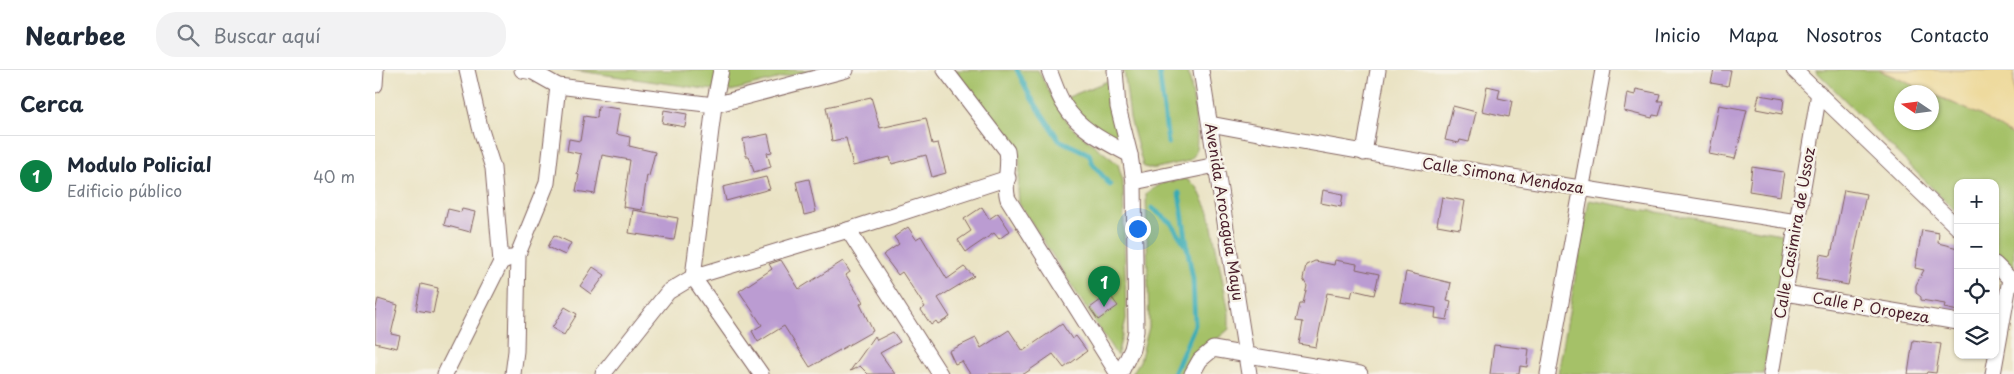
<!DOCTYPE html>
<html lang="es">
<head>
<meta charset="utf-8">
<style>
  :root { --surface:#fff; --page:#f2f2f3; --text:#1f2937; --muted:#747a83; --line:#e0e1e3; --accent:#0b8043 }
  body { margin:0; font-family:"Playpen Sans",sans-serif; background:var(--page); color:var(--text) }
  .controls { position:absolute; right:15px; bottom:15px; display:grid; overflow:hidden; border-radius:10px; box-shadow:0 1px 4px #0004 }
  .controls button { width:45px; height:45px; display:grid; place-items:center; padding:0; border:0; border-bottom:1px solid var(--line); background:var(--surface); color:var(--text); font:25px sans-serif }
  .compass { position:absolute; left:1519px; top:15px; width:45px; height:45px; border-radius:50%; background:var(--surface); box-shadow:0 1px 4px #0004; rotate:283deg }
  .you { position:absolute; left:762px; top:158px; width:18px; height:18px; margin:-12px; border:4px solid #fff; border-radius:50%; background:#1a73e8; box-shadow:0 0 0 8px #1a73e833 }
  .badge { display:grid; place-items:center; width:32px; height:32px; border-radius:50%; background:var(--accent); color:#fff; font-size:16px; font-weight:700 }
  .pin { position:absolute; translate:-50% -41px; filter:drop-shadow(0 1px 2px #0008) }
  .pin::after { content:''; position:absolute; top:26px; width:18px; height:15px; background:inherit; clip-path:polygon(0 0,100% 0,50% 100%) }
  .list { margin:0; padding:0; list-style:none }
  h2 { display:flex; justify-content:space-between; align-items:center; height:65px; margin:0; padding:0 20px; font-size:21px }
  h2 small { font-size:16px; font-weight:400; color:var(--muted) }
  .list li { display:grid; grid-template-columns:32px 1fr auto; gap:15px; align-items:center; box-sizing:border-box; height:80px; padding:0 20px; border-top:1px solid var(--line) }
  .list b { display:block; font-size:19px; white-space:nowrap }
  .list p { margin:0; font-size:16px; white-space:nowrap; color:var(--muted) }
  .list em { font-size:16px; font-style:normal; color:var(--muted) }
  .icon { flex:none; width:28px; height:28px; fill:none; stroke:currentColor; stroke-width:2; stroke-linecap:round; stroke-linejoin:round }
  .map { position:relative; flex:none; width:1639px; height:304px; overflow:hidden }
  header { display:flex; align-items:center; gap:30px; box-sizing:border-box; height:70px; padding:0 25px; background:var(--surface); border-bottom:1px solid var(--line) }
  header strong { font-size:24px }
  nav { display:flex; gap:28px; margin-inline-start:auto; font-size:18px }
  .search { width:350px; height:45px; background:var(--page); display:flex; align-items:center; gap:12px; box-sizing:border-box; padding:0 18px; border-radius:20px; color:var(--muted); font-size:19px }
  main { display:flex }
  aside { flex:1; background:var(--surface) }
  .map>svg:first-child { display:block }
</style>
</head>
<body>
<header>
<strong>Nearbee</strong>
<div class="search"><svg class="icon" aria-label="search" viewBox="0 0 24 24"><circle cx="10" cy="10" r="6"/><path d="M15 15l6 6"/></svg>Buscar aquí</div>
<nav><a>Inicio</a><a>Mapa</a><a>Nosotros</a><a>Contacto</a></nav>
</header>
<main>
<aside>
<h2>Cerca<small></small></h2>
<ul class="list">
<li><span class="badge">1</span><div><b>Modulo Policial</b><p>Edificio público</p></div><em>40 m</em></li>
</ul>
</aside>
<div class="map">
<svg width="1639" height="304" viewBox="0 0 1639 304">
  <rect width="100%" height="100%" fill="#f7f3e8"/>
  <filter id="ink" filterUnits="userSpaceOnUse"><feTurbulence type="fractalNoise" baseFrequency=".02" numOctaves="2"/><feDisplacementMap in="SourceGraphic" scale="10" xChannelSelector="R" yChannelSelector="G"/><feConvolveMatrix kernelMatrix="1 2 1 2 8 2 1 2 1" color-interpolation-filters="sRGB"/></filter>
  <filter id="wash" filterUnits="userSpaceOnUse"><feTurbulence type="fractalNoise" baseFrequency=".0096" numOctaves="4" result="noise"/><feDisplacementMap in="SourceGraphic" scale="20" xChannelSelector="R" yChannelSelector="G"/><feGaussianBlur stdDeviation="1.12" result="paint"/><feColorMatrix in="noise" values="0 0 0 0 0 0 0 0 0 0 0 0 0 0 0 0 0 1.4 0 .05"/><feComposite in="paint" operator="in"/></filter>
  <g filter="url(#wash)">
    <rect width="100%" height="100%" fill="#eae3c4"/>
    <g fill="#a5c168" stroke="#78704a">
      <polygon points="197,0 436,0 356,21 330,19"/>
      <polygon points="580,0 663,0 681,35 696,57 743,94 748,111 751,249 742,286 644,133 643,119 645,97 643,79"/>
      <path d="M749,0H813C816,17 829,77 817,88C812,93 801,93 794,95C785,97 776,101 768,96L755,48Z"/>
      <polygon points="1440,0 1504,0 1554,22 1526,22 1526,52 1556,52 1557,24 1605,45 1639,66 1639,201 1620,182 1620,113 1583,113 1583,144"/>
      <path d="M735,10L746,68C720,71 706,46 691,28Z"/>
      <polygon points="811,109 822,117 834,142 854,243 854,259 816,291 811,304 757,304 765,291 774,257 771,123 788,113"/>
      <polygon points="1214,130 1412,165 1388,304 1183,304"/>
    </g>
    <polygon fill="#eeda9e" stroke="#9c7c64" points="1504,0 1639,0 1639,66 1605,45"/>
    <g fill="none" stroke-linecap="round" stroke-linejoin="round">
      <g stroke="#39abb4" stroke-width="5">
        <polyline points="642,0 655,26 684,70 714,84 718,94 735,115"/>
        <polyline points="784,0 793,73"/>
        <polyline points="804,123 812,174"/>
        <polyline points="777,138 796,153 812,177 818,209 820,255 799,304"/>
      </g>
    </g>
    <g id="blocks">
      <g fill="#bb9cd2">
        <polygon points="1339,0 1356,0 1353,16 1336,13"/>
        <polygon points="1112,16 1125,19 1123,28 1137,31 1134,47 1107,41"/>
        <polygon points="1261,19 1285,24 1283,31 1288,31 1284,46 1278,45 1277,48 1249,41 1252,23 1260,25"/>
        <polygon points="1384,25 1409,29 1407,44 1381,39"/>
        <polygon points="496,27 505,58 551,48 557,74 563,73 571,103 557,107 551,85 517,94 515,87 478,96 471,68 457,71 451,37"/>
        <polygon points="1344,35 1372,40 1360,89 1334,84"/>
        <polygon points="223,36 245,39 241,64 255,67 254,76 280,82 274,106 272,105 267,140 248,137 255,90 227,85 220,124 201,121 204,105 202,104 206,84 192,81 194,69 205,71 209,46 222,48"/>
        <polygon points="1078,36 1101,42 1094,72 1085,70 1084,73 1070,70"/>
        <polygon points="289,40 312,44 310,57 287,53"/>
        <polygon points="393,64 397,82 392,83 396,97 379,102 374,86 371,86 368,69"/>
        <polygon points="1377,97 1409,102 1405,126 1374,121"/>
        <polygon points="391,107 395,119 351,131 348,117"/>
        <polygon points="434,109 441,142 429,145 421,112"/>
        <polygon points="948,120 968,124 966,137 946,133"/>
        <polygon points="1469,120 1491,124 1473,215 1441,209 1445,184 1456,186"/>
        <polygon points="1067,127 1090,131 1085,159 1062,155"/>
        <polygon points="607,137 614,149 623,143 635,161 624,169 619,163 591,182 583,170 596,161 589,149"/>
        <polygon points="73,139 86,142 87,139 100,142 95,162 69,155"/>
        <polygon points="258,140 303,148 299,170 254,163"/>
        <polygon points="533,157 541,169 546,166 572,209 589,197 599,206 563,228 575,247 563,254 561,251 556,255 546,240 550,237 527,202 523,205 508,185 524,174 519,167"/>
        <polygon points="1547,160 1564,163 1563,173 1583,178 1583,241 1569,238 1570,234 1546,230 1546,227 1541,223 1541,215 1549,200 1540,198"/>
        <polygon points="179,165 196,173 190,185 173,177"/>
        <polygon points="406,190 424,219 468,191 475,202 471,205 488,232 485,234 498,261 435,297 409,256 383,272 377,261 387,255 364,221 397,199 394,194"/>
        <polygon points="960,190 982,194 981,199 1004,204 999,225 978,220 976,227 952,223 941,277 924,274 928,252 921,251 925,234 928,234 932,216 928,209 931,195 940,191 959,195"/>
        <polygon points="218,197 230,205 216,224 205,216"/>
        <polygon points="1031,202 1076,213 1072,231 1076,232 1072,250 1060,248 1061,238 1025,232"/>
        <polygon points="46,214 63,218 58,243 41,240"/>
        <polygon points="734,224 743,236 723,250 715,238"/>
        <polygon points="3,229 23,235 16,264 25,266 22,278 0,273 0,242"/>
        <polygon points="190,237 202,244 189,265 177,258"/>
        <polygon points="687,254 697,269 701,266 712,281 689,298 678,284 649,304 595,304 587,291 580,294 574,281 601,268 606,278 634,260 648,281"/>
        <polygon points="518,262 525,272 505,283 520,304 493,304 485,296 475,301 500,266 502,270"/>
        <polygon points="1538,270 1566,274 1561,303 1552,302 1551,304 1533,304"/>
        <polygon points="1119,275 1154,279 1152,297 1145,296 1144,304 1115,304"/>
      </g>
    </g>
  </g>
  <g filter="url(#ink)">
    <use href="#blocks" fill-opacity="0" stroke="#826461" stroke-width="1"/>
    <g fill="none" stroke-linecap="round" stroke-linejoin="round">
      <g stroke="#826461" stroke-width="17">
        <g id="minor">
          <polyline points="92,0 105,57 118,98 126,192"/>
          <polyline points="147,0 158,2 183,16 339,35 471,0"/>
          <polyline points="346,0 339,35 318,207 386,304"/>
          <path d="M570,0L632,81C635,97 628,114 633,129L743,304"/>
          <path d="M674,0C679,12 683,26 690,36C705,60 731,72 755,85"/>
          <polyline points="740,0 743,37 755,85 759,112 761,261 757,279 745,304"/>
          <polyline points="826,0 874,304"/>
          <polyline points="1419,0 1583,158"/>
          <polyline points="0,15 1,0"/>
          <path d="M835,54C1030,91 1226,122 1422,152"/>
          <polyline points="989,83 1003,0"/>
          <polyline points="759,112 841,95"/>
          <polyline points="473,160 565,304"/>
          <polyline points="1620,194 1639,213"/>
          <polyline points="1410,223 1583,252"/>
          <polyline points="70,304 126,192 135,188"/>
          <polyline points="138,304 141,281 143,184 172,113 183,16"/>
          <polyline points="228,304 293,222 318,207 473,160 633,108"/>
          <polyline points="817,304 825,290 838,279 985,304"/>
          <polyline points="1173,304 1228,0"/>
          <polyline points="1396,304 1444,23"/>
          <polyline points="1618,304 1635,209"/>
        </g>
      </g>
      <use href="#minor" stroke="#fff" stroke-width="15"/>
    </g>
  </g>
  <g text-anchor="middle" stroke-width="5" stroke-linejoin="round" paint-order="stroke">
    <g font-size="15" fill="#4a1f2b" stroke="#f7f3e8">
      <text transform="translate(1128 106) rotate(9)" y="5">Calle Simona Mendoza</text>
      <text transform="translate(849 142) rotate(81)" y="5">Avenida Arocagua Mayu</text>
      <text transform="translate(1420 163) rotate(-80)" y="5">Calle Casimira de Ussoz</text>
      <text transform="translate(1496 238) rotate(10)" y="5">Calle P. Oropeza</text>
    </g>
  </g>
</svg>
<div class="controls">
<button>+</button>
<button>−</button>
<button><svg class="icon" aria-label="locate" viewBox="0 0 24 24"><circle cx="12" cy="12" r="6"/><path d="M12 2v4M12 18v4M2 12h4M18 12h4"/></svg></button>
<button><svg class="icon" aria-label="layers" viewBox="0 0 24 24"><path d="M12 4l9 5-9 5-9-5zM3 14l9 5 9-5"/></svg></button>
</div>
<svg class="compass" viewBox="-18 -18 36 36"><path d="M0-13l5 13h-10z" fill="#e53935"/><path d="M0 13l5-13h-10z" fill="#747a83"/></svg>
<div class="you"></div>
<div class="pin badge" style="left:729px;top:237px">1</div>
</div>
</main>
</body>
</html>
